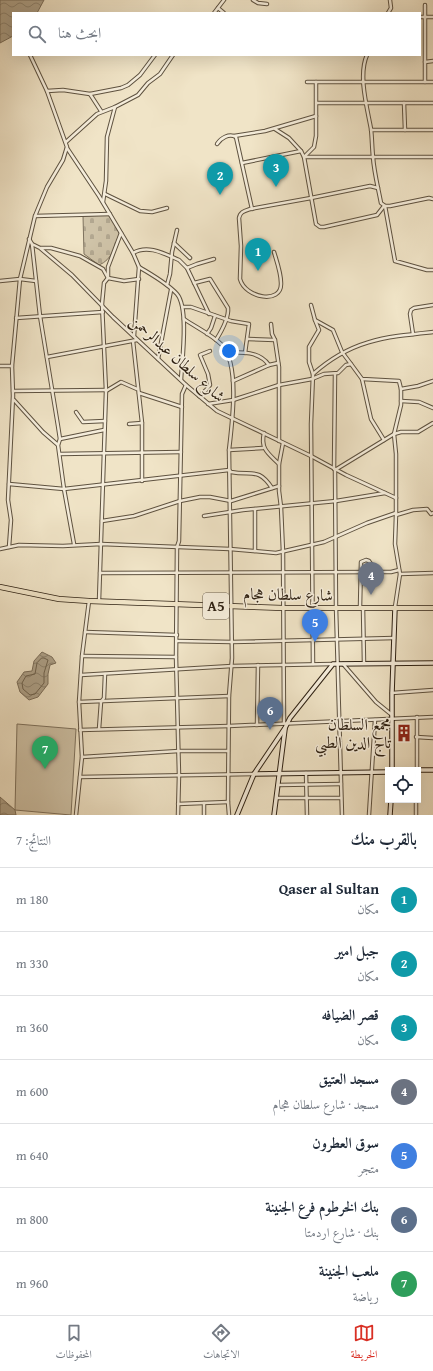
<!DOCTYPE html>
<html lang="ar">
<head>
<meta charset="utf-8">
<style>
  :root { --surface:#fff; --page:#f6f6f7; --text:#1f2937; --muted:#747a83; --line:#e0e1e3; --accent:#d93025 }
  body { margin:0; font-family:"Gentium Book Plus",Amiri,serif; background:var(--page); color:var(--text); direction:rtl }
  .controls { position:absolute; right:12px; bottom:12px; display:grid; overflow:hidden; border-radius:0px; box-shadow:0 4px 16px #0002 }
  .controls button { width:36px; height:36px; display:grid; place-items:center; padding:0; border:0; border-bottom:1px solid var(--line); background:var(--surface); color:var(--text); font:20px sans-serif }
  .you { position:absolute; left:229px; top:351px; width:14px; height:14px; margin:-10px; border:3px solid #fff; border-radius:50%; background:#1a73e8; box-shadow:0 0 0 6px #1a73e833 }
  .badge { display:grid; place-items:center; width:26px; height:26px; border-radius:50%; background:var(--accent); color:#fff; font-size:13px; font-weight:700 }
  .pin { position:absolute; translate:-50% -33px; filter:drop-shadow(0 1px 2px #0008) }
  .pin::after { content:''; position:absolute; top:21px; width:14px; height:12px; background:inherit; clip-path:polygon(0 0,100% 0,50% 100%) }
  .list { margin:0; padding:0; list-style:none }
  h2 { display:flex; justify-content:space-between; align-items:center; height:52px; margin:0; padding:0 16px; font-size:17px }
  h2 small { font-size:13px; font-weight:400; color:var(--muted) }
  .list li { display:grid; grid-template-columns:26px 1fr auto; gap:12px; align-items:center; box-sizing:border-box; height:64px; padding:0 16px; border-top:1px solid var(--line) }
  .list b { display:block; font-size:15px; white-space:nowrap }
  .list p { margin:0; font-size:13px; white-space:nowrap; color:var(--muted) }
  .list em { font-size:13px; font-style:normal; color:var(--muted) }
  .icon { flex:none; width:22px; height:22px; fill:none; stroke:currentColor; stroke-width:2; stroke-linecap:round; stroke-linejoin:round }
  .map { position:relative; flex:none; width:433px; height:815px; overflow:hidden; direction:ltr }
  .search { position:absolute; background:var(--surface); box-shadow:0 4px 16px #0002; left:12px; right:12px; top:12px; height:44px; display:flex; align-items:center; gap:10px; box-sizing:border-box; padding:0 14px; border-radius:0px; color:var(--muted); font-size:15px }
  .sheet { height:500px; background:var(--surface) }
  nav { display:flex; justify-content:space-around; align-items:center; box-sizing:border-box; height:56px; border-top:1px solid var(--line); background:var(--surface); font-size:11px; color:var(--muted) }
  nav a { display:grid; justify-items:center; gap:2px }
  nav .on { color:var(--accent) }
  .map>svg:first-child { display:block }
</style>
</head>
<body>
<div class="map">
<svg width="433" height="815" viewBox="0 0 433 815">
  <defs>
    <pattern id="cemetery-stones" width="16" height="16" patternUnits="userSpaceOnUse"><rect width="16" height="16" fill="#cfc3a8"/><path d="M2 7V4a2 2 0 0 1 4 0v3zM10 15v-3a2 2 0 0 1 4 0v3z" fill="#b2a790"/></pattern>
    <pattern id="water-waves" width="16" height="10" patternUnits="userSpaceOnUse"><rect width="16" height="10" fill="#aea28a"/><path d="M0 5q4-4 8 0t8 0" fill="none" stroke="#8e8470"/></pattern>
  </defs>
  <rect width="100%" height="100%" fill="#f0e4c7"/>
  <filter id="stains"><feTurbulence type="fractalNoise" baseFrequency=".005" numOctaves="4"/><feColorMatrix values="0 0 0 0 .2 0 0 0 0 .09 0 0 0 0 .02 0 0 0 .5 -.17"/></filter>
  <radialGradient id="worn" r=".72"><stop offset=".6" stop-color="#630" stop-opacity="0"/><stop offset="1" stop-color="#630" stop-opacity=".3"/></radialGradient>
  <path fill="url(#cemetery-stones)" stroke="#7e725e" d="M109,215L120,234C115,246 112,260 99,265L84,254L83,216Z"/>
  <polygon fill="#cfc3a8" stroke="#7e725e" points="17,724 76,729 71,815 15,810"/>
  <g fill="url(#water-waves)" stroke="#7b6e5a">
    <polygon points="0,0 44,0 37,13 13,13 13,36 0,43"/>
    <polygon points="42,652 52,657 56,663 50,665 48,674 48,684 38,697 29,700 20,692 17,682 24,672 32,671 34,661"/>
    <polygon points="0,797 15,810 16,815 0,815"/>
  </g>
  <g fill="none" stroke-linecap="round" stroke-linejoin="round">
    <polygon stroke="#6e624e" stroke-width="1" points="42,658 44,658 48,660 44,673 44,683 35,694 30,695 23,689 22,683 26,676 35,674 37,663"/>
    <g stroke="#5e5240" stroke-width="4.5">
      <g id="street">
        <polyline points="253,0 258,3 267,4"/>
        <polyline points="218,8 224,13"/>
        <polyline points="214,13 224,0"/>
        <polyline points="388,13 391,8 390,0"/>
        <polyline points="420,17 433,17"/>
        <path d="M367,55C358,75 367,107 371,129C372,138 372,147 373,157C374,172 378,187 381,203L385,206L395,261L427,270H433"/>
        <polyline points="425,62 433,61"/>
        <polyline points="307,82 316,82 316,136 314,147 304,157 316,224 320,227 324,227 377,215 384,206"/>
        <polyline points="316,82 433,82"/>
        <polyline points="425,82 425,5"/>
        <polyline points="47,91 63,90 90,94 121,88 128,85 140,75 155,55"/>
        <polyline points="90,94 101,111"/>
        <polyline points="317,103 433,103"/>
        <polyline points="404,103 405,130"/>
        <polyline points="275,129 289,138 301,151"/>
        <polyline points="371,130 433,130"/>
        <polyline points="234,136 265,131 316,116"/>
        <polyline points="66,142 97,114 115,107 138,95 148,83 160,74 173,55"/>
        <path d="M217,144C221,138 229,133 236,137L252,209"/>
        <polyline points="67,148 99,196 133,253 139,267 134,336"/>
        <polyline points="242,163 301,151 304,157 433,157"/>
        <polyline points="105,194 140,211 152,212 167,208"/>
        <polyline points="103,202 106,181 107,137 115,107"/>
        <polyline points="385,206 390,206 429,198 433,199"/>
        <polyline points="35,216 110,214"/>
        <polyline points="29,239 32,244 40,248 72,275 113,317 186,385 217,411 311,456 346,475 396,498"/>
        <polyline points="174,243 190,258"/>
        <polyline points="32,244 40,316 58,426 60,439 58,445 64,489 74,544"/>
        <polyline points="41,248 51,248 80,256 103,269 108,278 124,281 139,279"/>
        <path d="M274,252C277,262 281,273 281,283C282,305 245,298 240,279L241,246L239,218C240,212 244,211 250,209L311,198L370,186L378,188"/>
        <path d="M133,253C148,244 165,254 179,260L187,268L209,314"/>
        <path d="M139,267C152,275 167,283 177,294C189,308 182,361 181,380"/>
        <polyline points="187,268 197,264 214,259"/>
        <polyline points="0,281 20,279 36,281"/>
        <path d="M194,283L210,279L228,308C229,318 221,332 216,340"/>
        <polyline points="167,285 170,274 172,252 177,230"/>
        <polyline points="311,305 315,320 333,330 342,352 351,364"/>
        <polyline points="183,307 191,307 231,321 249,324 245,353"/>
        <polyline points="16,318 103,312"/>
        <path d="M184,319C197,328 211,334 222,345C240,365 232,424 229,450L232,658L229,696L228,802L229,815"/>
        <polyline points="271,324 272,334 275,340 279,367 279,441"/>
        <polyline points="207,334 211,328 215,316"/>
        <polyline points="413,334 410,314 411,310 414,308 433,305"/>
        <polyline points="248,339 275,340"/>
        <polyline points="133,341 142,423 142,481"/>
        <path d="M227,353C242,352 259,351 269,365"/>
        <polyline points="47,357 137,340"/>
        <polyline points="158,359 171,290"/>
        <polyline points="0,366 12,366"/>
        <path d="M313,374C351,340 384,337 433,332"/>
        <polyline points="362,379 371,419 384,440"/>
        <polyline points="233,381 269,365 278,363"/>
        <polyline points="401,389 418,386 433,381"/>
        <polyline points="13,391 106,390"/>
        <polyline points="106,391 121,382 137,389"/>
        <polyline points="139,393 182,407"/>
        <polyline points="199,396 206,390 210,385 208,374 200,355 210,351"/>
        <polyline points="14,400 43,432 58,445"/>
        <polyline points="401,401 419,402 433,408"/>
        <polyline points="208,404 233,400 279,385 312,379 324,374 338,373 346,365 351,364 362,379 399,381 401,389 401,405 394,434 396,454 396,514"/>
        <polyline points="76,412 83,422 105,421"/>
        <polyline points="129,424 142,423"/>
        <path d="M264,433C260,449 269,454 279,464"/>
        <polyline points="60,439 104,430"/>
        <polyline points="283,443 279,464 279,491 281,507 283,552 284,723"/>
        <polyline points="229,450 263,448"/>
        <polyline points="60,454 181,452"/>
        <polyline points="334,469 335,374"/>
        <path d="M9,484L64,489L229,470L231,472C252,476 258,467 272,488"/>
        <polyline points="204,516 243,510 336,501 385,493"/>
        <polyline points="102,521 134,516 180,501 200,497 210,497 231,501 279,486"/>
        <polyline points="9,547 11,520 8,500 13,396 12,366 20,279 35,216 47,187 63,160 67,147 47,91 30,55"/>
        <polyline points="0,549 19,545 63,546 101,544 230,549 276,553 324,542 367,523 396,513"/>
        <polyline points="255,551 255,509"/>
        <polyline points="100,573 377,572 391,572 399,570"/>
        <polyline points="400,574 433,573"/>
        <polyline points="99,601 106,391 102,304 104,283 108,278 108,267 121,233"/>
        <polyline points="360,607 361,562 366,560 369,561 377,572"/>
        <polyline points="395,607 400,574 395,544 396,515 413,510 427,509 431,514 433,513"/>
        <polyline points="363,608 364,663"/>
        <polyline points="85,632 177,635"/>
        <polyline points="177,641 232,642 394,638"/>
        <polyline points="82,656 176,657"/>
        <polyline points="313,664 311,424 313,374 309,362 309,347 319,330 315,320"/>
        <polyline points="343,664 376,702 392,715"/>
        <polyline points="81,675 232,666 333,664"/>
        <polyline points="392,693 433,690"/>
        <polyline points="79,702 229,696"/>
        <polyline points="257,725 258,665"/>
        <polyline points="99,729 101,702 104,698 105,674"/>
        <polyline points="80,730 229,726 433,717"/>
        <polyline points="416,737 433,738"/>
        <polyline points="82,757 179,751 228,751"/>
        <polyline points="417,770 417,717"/>
        <polyline points="306,773 307,815"/>
        <polyline points="80,777 254,774"/>
        <polyline points="278,785 341,784"/>
        <polyline points="277,798 341,798"/>
        <polyline points="204,803 204,815"/>
        <polyline points="178,804 228,802"/>
        <polyline points="76,815 82,757 79,702 82,656 89,601"/>
        <polyline points="178,815 179,775 176,657 177,547 179,541 182,394 186,385"/>
        <polyline points="342,815 336,607 335,470 394,434 401,432 418,432 433,423"/>
        <polyline points="369,815 375,720"/>
        <polyline points="416,815 416,800"/>
      </g>
    </g>
    <g stroke="#2e2113" stroke-width="5.5">
      <g id="secondary">
        <polyline points="392,770 392,693 395,608"/>
        <polyline points="418,770 433,770"/>
        <polyline points="254,774 388,772"/>
        <polyline points="237,815 254,774 285,728 290,718 333,664 433,663"/>
        <polyline points="274,815 285,729"/>
        <polyline points="390,815 391,800"/>
      </g>
    </g>
    <g stroke="#2e2113" stroke-width="6">
      <polyline id="highway" points="0,587 59,599 89,601 283,608 433,608"/>
    </g>
    <use href="#street" stroke="#f5eddb" stroke-width="2.5"/>
    <use href="#secondary" stroke="#f5eddb" stroke-width="3.5"/>
    <use href="#highway" stroke="#f0e4c7" stroke-width="4.5"/>
  </g>
  <defs>
    <g id="building-bare" transform="scale(1.38)"><path d="M-4-6H4V6H1V3H-1V6H-4ZM-2.5-4.3h1.7v1.8h-1.7ZM.8-4.3h1.7v1.8H.8ZM-2.5-1h1.7V.8h-1.7ZM.8-1h1.7V.8H.8Z" fill="#8f2418" stroke="#f5eddb" stroke-width="2.5" paint-order="stroke"/></g>
  </defs>
  <g fill-rule="evenodd">
    <use href="#building-bare" x="404" y="733"/>
  </g>
  <g text-anchor="middle" stroke-width="3" stroke-linejoin="round" paint-order="stroke">
    <rect fill="#f5eddb" stroke="#6a5e4f" stroke-width="1" x="203" y="593" width="26" height="26" rx="3"/>
    <g font-size="15" font-weight="bold" fill="#2e2113">
      <text x="216" y="611">A5</text>
    </g>
    <g font-size="16" fill="#2e2113" stroke="#f5eddb">
      <text transform="translate(178 358) rotate(42)" y="6">شارع سلطان عبدالرحمن</text>
      <text transform="translate(288 594) rotate(1)" y="6">شارع سلطان هجام</text>
    </g>
    <g font-size="16" fill="#2e2113" stroke="#f5eddb" text-anchor="end">
      <text x="391" y="730">مجمع السلطان<tspan x="391" dy="18">تاج الدين الطبي</tspan></text>
    </g>
  </g>
  <rect width="100%" height="100%" filter="url(#stains)"/>
  <rect width="100%" height="100%" fill="url(#worn)"/>
</svg>
<div class="controls">
<button><svg class="icon" aria-label="locate" viewBox="0 0 24 24"><circle cx="12" cy="12" r="6"/><path d="M12 2v4M12 18v4M2 12h4M18 12h4"/></svg></button>
</div>
<div class="you"></div>
<div class="pin badge" style="left:258px;top:271px;background:#0f9aa8">1</div>
<div class="pin badge" style="left:220px;top:195px;background:#0f9aa8">2</div>
<div class="pin badge" style="left:276px;top:187px;background:#0f9aa8">3</div>
<div class="pin badge" style="left:371px;top:595px;background:#6b7280">4</div>
<div class="pin badge" style="left:315px;top:642px;background:#3f7fe0">5</div>
<div class="pin badge" style="left:270px;top:730px;background:#5c6f8a">6</div>
<div class="pin badge" style="left:45px;top:769px;background:#2e9e5b">7</div>
<div class="search"><svg class="icon" aria-label="search" viewBox="0 0 24 24"><circle cx="10" cy="10" r="6"/><path d="M15 15l6 6"/></svg>ابحث هنا</div>
</div>
<section class="sheet">
<h2>بالقرب منك<small>النتائج: 7</small></h2>
<ul class="list">
<li><span class="badge" style="background:#0f9aa8">1</span><div><b>Qaser al Sultan</b><p>مكان</p></div><em>180 m</em></li>
<li><span class="badge" style="background:#0f9aa8">2</span><div><b>جبل امير</b><p>مكان</p></div><em>330 m</em></li>
<li><span class="badge" style="background:#0f9aa8">3</span><div><b>قصر الضيافه</b><p>مكان</p></div><em>360 m</em></li>
<li><span class="badge" style="background:#6b7280">4</span><div><b>مسجد العتيق</b><p>مسجد · شارع سلطان هجام</p></div><em>600 m</em></li>
<li><span class="badge" style="background:#3f7fe0">5</span><div><b>سوق العطرون</b><p>متجر</p></div><em>640 m</em></li>
<li><span class="badge" style="background:#5c6f8a">6</span><div><b>بنك الخرطوم فرع الجنينة</b><p>بنك · شارع اردمتا</p></div><em>800 m</em></li>
<li><span class="badge" style="background:#2e9e5b">7</span><div><b>ملعب الجنينة</b><p>رياضة</p></div><em>960 m</em></li>
</ul>
</section>
<nav>
<a class="on"><svg class="icon" aria-label="map" viewBox="0 0 24 24"><path d="M3 6l6-2 6 2 6-2v14l-6 2-6-2-6 2zM9 4v14M15 6v14"/></svg>الخريطة</a>
<a><svg class="icon" aria-label="directions" viewBox="0 0 24 24"><path d="M12 3l9 9-9 9-9-9zM9 14v-3h6M13 9l2 2-2 2"/></svg>الاتجاهات</a>
<a><svg class="icon" aria-label="saved" viewBox="0 0 24 24"><path d="M7 4h10v16l-5-4-5 4z"/></svg>المحفوظات</a>
</nav>
</body>
</html>
